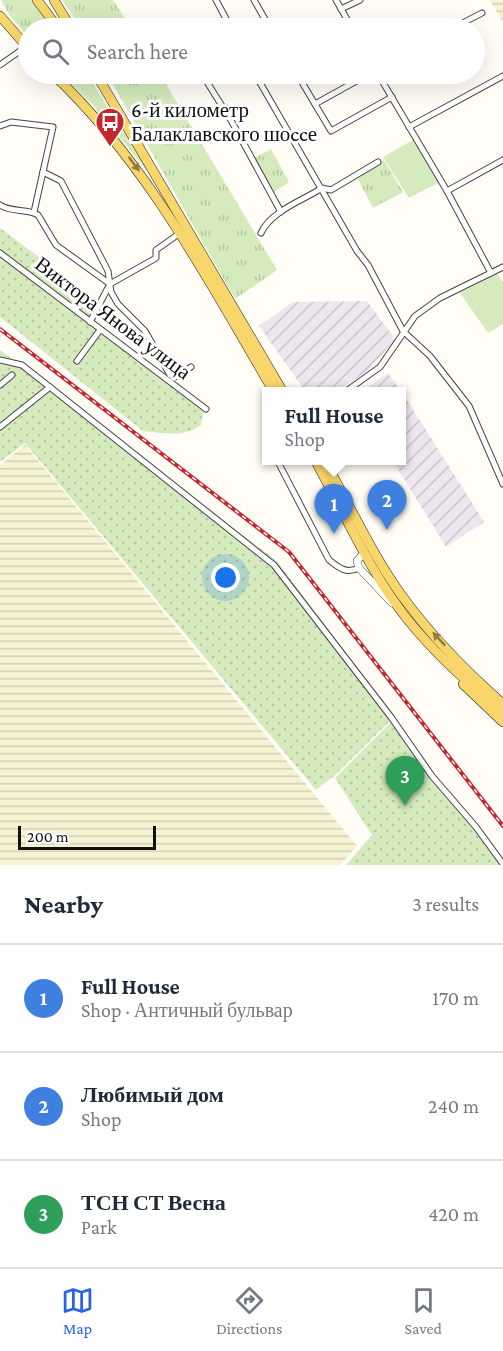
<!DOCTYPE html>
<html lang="en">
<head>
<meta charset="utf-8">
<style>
  :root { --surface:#fff; --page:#f6f6f7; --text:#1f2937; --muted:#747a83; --line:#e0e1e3; --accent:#2563eb }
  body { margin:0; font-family:"Crimson Pro",serif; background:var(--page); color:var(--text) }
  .scale { position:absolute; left:18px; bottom:15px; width:138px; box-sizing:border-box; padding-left:6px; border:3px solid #111; border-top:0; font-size:16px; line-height:21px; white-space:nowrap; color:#111; -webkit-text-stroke:4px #fff; paint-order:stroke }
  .you { position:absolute; left:226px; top:578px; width:21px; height:21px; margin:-15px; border:4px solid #fff; border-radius:50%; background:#1a73e8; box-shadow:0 0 0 9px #1a73e833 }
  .badge { display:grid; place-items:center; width:39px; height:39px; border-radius:50%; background:var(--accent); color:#fff; font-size:20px; font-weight:700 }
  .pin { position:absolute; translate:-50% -50px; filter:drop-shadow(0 2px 3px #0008) }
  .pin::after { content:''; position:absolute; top:32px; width:21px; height:18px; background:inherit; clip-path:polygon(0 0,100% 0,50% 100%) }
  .popup { position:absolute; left:262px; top:387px; width:144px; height:78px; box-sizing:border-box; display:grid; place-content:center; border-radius:0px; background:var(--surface); filter:drop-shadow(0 2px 4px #0005); font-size:20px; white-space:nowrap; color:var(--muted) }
  .popup b { font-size:22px; color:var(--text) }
  .popup::after { content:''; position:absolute; left:50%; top:100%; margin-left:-12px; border:12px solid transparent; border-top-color:var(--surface) }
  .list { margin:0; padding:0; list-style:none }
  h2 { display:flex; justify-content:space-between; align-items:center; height:78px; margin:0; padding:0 24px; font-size:26px }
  h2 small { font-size:20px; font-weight:400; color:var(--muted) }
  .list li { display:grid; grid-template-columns:39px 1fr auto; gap:18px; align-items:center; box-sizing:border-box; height:108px; padding:0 24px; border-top:2px solid var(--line) }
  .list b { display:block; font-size:22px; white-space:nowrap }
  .list p { margin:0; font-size:20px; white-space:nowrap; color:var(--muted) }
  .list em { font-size:20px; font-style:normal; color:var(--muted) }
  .icon { flex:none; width:33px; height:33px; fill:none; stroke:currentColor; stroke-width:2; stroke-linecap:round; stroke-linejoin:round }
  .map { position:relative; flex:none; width:503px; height:865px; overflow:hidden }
  .search { position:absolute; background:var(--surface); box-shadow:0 6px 24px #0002; left:18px; right:18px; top:18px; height:66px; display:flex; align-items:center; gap:15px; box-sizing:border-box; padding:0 21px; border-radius:33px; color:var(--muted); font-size:22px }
  .sheet { height:402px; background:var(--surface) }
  nav { display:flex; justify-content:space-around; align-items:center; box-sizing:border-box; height:84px; border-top:2px solid var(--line); background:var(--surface); font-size:16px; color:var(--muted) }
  nav a { display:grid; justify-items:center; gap:3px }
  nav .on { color:var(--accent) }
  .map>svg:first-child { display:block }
</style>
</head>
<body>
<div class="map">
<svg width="503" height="865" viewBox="0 0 503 865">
  <defs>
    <pattern id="industrial-furrows" width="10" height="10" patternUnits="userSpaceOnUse" patternTransform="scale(1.5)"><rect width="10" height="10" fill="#eee6ef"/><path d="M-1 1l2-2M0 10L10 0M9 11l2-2" fill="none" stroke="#cbc4cc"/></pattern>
    <pattern id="farmland-rules" width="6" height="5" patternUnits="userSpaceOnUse" patternTransform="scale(1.5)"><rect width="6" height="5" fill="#f6f3d4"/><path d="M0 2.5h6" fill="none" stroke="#d2cfb5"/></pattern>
    <pattern id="grass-tufts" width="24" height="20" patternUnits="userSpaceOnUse" patternTransform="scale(1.5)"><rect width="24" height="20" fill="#d5ebbd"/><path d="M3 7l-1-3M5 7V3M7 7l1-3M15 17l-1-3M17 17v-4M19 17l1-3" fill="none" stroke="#b6c8a1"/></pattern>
    <pattern id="garden-dots" width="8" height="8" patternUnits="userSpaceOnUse" patternTransform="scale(1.5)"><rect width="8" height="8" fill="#d5ebbd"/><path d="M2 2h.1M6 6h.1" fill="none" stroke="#b6c8a1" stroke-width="1.8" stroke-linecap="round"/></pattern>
  </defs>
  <rect width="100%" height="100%" fill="#fffdf5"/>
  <g fill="url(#industrial-furrows)">
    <polygon points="367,301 395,339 368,371 337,391 305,391 259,326 293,302"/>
    <polygon points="388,373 401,391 362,391"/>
    <polygon points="402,392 484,522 446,547 393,461 401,460"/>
  </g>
  <g fill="url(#farmland-rules)">
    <polygon points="490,0 503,0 503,23"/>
    <polygon points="25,445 357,846 340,865 0,865 0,465"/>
  </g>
  <g fill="url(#grass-tufts)">
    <polygon points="1,0 35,0 57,28 28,28 28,37 9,15"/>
    <polygon points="62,0 113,0 131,28 81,28"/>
    <polygon points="62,74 87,74 156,182 93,105"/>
    <polygon points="107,74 160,74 277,270 235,299"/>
    <polygon points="271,149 289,182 274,192 254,158"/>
    <polygon points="384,160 403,192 373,208 357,177"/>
  </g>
  <g fill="#d5ebbd">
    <polygon points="413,140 440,182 409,198 383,157"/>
    <polygon points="497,274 503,282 503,324 488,333 460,293"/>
  </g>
  <g fill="url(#garden-dots)">
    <path d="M0,228L100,303L88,323L203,411L201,425C184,438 164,433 143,431L0,317Z"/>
    <polygon points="0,350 277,561 394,717 334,776 316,790 25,443 0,462"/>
    <polygon points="391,722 502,865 346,865 372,835 335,778"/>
  </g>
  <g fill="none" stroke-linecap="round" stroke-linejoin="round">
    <g stroke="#444" stroke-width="7">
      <g id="minor">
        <polyline points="216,0 231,28"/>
        <polyline points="254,0 270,28"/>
        <polyline points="336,0 352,28"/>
        <polyline points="341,9 360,0"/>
        <polyline points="453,28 482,13"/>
        <polyline points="0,65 27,46"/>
        <polyline points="202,74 232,122 281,212"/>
        <polyline points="255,74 357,251 368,265 403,331 430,356 469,406 503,484"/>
        <polyline points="297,74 331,131 392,97"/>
        <polyline points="378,74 447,191 491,273"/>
        <polyline points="315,104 369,74"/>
        <polyline points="0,126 11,122 53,127 34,212"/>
        <polyline points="409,127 503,76"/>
        <polyline points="43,172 61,181 108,271 111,292 118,304 145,331 170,375 175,377 191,367"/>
        <polyline points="447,191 503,160"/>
        <path d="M0,205C12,213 27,208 38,215L56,245L110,284"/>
        <path d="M261,233C271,211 302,201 322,188L331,190L378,162"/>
        <polyline points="0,253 206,409"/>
        <polyline points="90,322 110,284 156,258 156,250 180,233"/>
        <polyline points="0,360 22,365 274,565 391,717 432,776 476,827 503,864"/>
        <polyline points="77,361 100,330"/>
        <polyline points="0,385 12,375"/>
        <polyline points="345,392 380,367 415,316 440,298 503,267"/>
        <polyline points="0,427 50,387"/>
        <path d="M277,460L329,560C339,568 346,574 359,568"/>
      </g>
    </g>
    <g stroke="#444" stroke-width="8">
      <polyline id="tertiary" points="364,553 357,561 359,568 392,603"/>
    </g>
    <g stroke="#222" stroke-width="10">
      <g id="primary">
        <polyline points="37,0 58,28"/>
        <polyline points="54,0 71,28"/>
        <polyline points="0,16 28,48"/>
        <path d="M53,74C148,164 208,280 274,392"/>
        <polyline points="96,74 283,392"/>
        <path d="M315,460C345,514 369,571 408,620C436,655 470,684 503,714"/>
        <path d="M324,460C351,507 373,557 405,600C433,638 468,673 503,704"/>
        <polyline points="463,684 503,722"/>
      </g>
    </g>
    <use href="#minor" stroke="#fff" stroke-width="5"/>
    <use href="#tertiary" stroke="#fff" stroke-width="7"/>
    <use href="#primary" stroke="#f9d66b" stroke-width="9"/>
    <g stroke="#c4262e" stroke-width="4">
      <polyline id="rail" points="0,329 289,552 503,826"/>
    </g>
    <use href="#rail" stroke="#fff" stroke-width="1.5" stroke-dasharray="4.5" stroke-linecap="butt"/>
  </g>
  <defs><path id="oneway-solid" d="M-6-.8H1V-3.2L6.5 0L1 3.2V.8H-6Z" transform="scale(1.5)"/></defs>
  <g fill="#917d42">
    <use href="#oneway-solid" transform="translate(134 164) rotate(53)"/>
    <use href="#oneway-solid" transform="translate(439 639) rotate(-133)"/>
  </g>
  <defs>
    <g id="bus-pin" transform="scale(1.5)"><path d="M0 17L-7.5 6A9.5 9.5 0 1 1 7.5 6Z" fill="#c4262e" stroke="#fff"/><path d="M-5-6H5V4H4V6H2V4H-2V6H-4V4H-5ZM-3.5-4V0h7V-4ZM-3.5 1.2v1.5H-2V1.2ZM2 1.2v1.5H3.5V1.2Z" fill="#fff"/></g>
  </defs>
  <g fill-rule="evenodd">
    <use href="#bus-pin" x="110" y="122"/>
  </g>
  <g text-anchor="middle" stroke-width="6" stroke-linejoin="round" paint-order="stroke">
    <g font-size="21" fill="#111" stroke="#fff" text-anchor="start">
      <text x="131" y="117">6-й километр<tspan x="131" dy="24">Балаклавского шоccе</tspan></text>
    </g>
    <g font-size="21" fill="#111" stroke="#fff">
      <text transform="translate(113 318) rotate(37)" y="7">Виктора Янова улица</text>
    </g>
  </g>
</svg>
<div class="scale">200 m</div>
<div class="you"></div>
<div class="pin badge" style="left:334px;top:534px;background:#3f7fe0">1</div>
<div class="popup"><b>Full House</b>Shop</div>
<div class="pin badge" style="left:387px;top:530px;background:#3f7fe0">2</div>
<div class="pin badge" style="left:405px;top:806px;background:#2e9e5b">3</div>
<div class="search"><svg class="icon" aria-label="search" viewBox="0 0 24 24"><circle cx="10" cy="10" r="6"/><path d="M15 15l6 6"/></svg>Search here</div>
</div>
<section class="sheet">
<h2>Nearby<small>3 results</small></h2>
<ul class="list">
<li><span class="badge" style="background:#3f7fe0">1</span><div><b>Full House</b><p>Shop · Античный бульвар</p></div><em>170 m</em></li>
<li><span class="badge" style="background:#3f7fe0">2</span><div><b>Любимый дом</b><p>Shop</p></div><em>240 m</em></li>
<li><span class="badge" style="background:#2e9e5b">3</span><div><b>ТСН СТ Весна</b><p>Park</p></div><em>420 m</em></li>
</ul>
</section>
<nav>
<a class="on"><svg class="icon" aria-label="map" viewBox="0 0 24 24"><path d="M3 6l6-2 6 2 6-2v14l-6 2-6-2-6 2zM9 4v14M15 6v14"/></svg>Map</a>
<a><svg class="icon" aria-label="directions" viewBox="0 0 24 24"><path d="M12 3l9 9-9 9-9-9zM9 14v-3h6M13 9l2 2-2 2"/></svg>Directions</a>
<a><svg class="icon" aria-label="saved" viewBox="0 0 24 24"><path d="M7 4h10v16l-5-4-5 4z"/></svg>Saved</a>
</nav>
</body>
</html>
